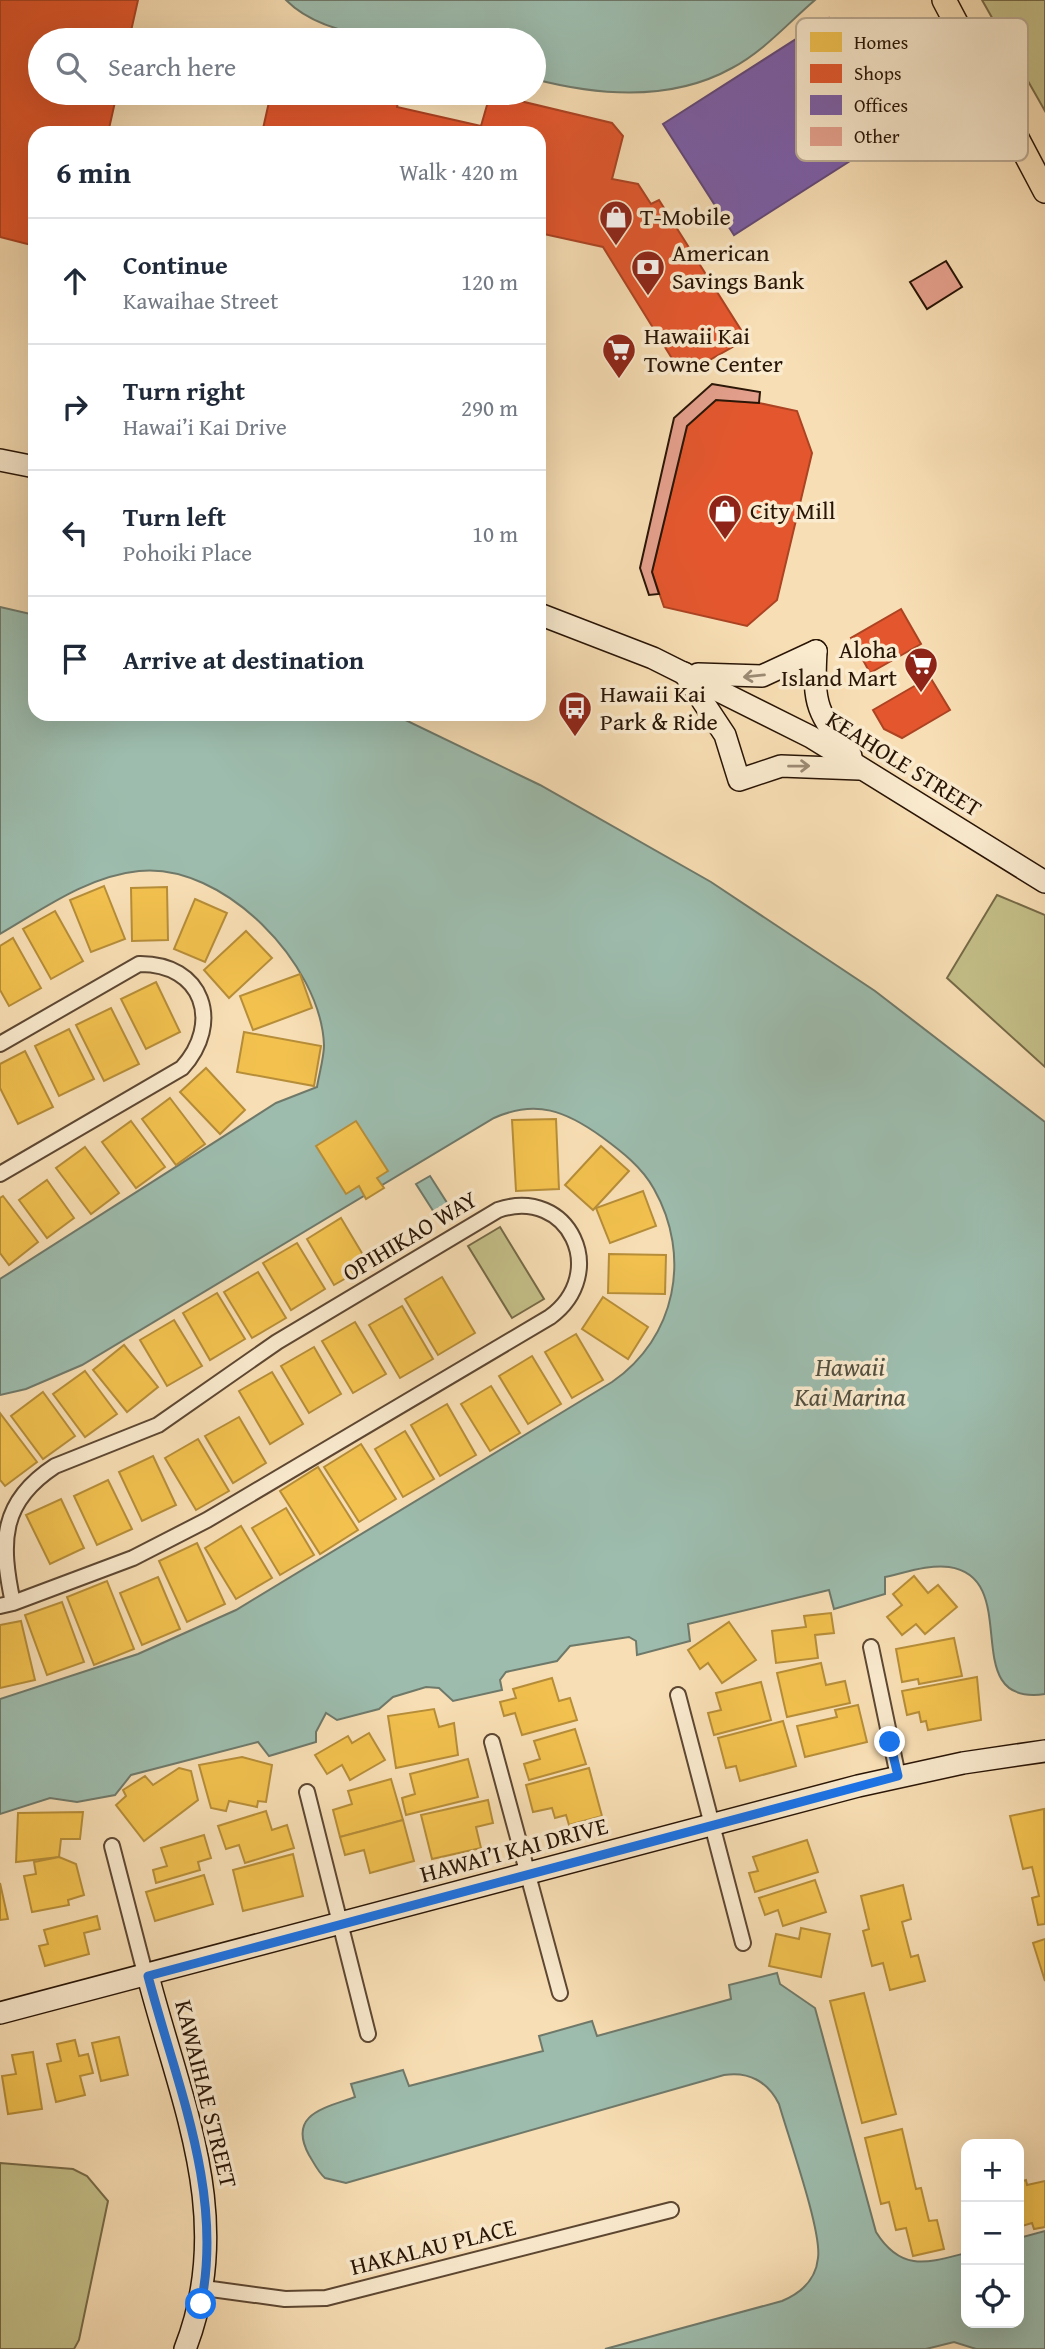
<!DOCTYPE html>
<html lang="en">
<head>
<meta charset="utf-8">
<style>
  :root { --surface:#fff; --page:#f6f6f7; --text:#1f2937; --muted:#747a83; --line:#e0e1e3 }
  body { margin:0; font-family:"Gentium Book Plus",serif; background:var(--page); color:var(--text) }
  .controls { position:absolute; right:21px; bottom:21px; display:grid; overflow:hidden; border-radius:14px; box-shadow:0 7px 28px #0002 }
  .controls button { width:63px; height:63px; display:grid; place-items:center; padding:0; border:0; border-bottom:2px solid var(--line); background:var(--surface); color:var(--text); font:35px sans-serif }
  .stop { position:absolute; width:21px; height:21px; margin:-16px; border:5px solid #1a73e8; border-radius:50%; background:#fff }
  .stop.end { background:#1a73e8; border-color:#fff; box-shadow:0 2px 7px #0008 }
  .list { margin:0; padding:0; list-style:none }
  h2 { display:flex; justify-content:space-between; align-items:center; height:91px; margin:0; padding:0 28px; font-size:30px }
  h2 small { font-size:23px; font-weight:400; color:var(--muted) }
  .list li { display:grid; grid-template-columns:46px 1fr auto; gap:21px; align-items:center; box-sizing:border-box; height:126px; padding:0 28px; border-top:2px solid var(--line) }
  .list b { display:block; font-size:26px; white-space:nowrap }
  .list p { margin:0; font-size:23px; white-space:nowrap; color:var(--muted) }
  .list em { font-size:23px; font-style:normal; color:var(--muted) }
  .icon { flex:none; width:38px; height:38px; fill:none; stroke:currentColor; stroke-width:2; stroke-linecap:round; stroke-linejoin:round }
  .map { position:relative; flex:none; width:1045px; height:2349px; overflow:hidden }
  .search { position:absolute; background:var(--surface); box-shadow:0 7px 28px #0002; left:28px; top:28px; width:518px; height:77px; display:flex; align-items:center; gap:18px; box-sizing:border-box; padding:0 24px; border-radius:38px; color:var(--muted); font-size:26px }
  .panel { position:absolute; background:var(--surface); box-shadow:0 7px 28px #0002; left:28px; top:126px; width:518px; height:595px; border-radius:21px }
  .map>svg:first-child { display:block }
</style>
</head>
<body>
<div class="map">
<svg width="1045" height="2349" viewBox="0 0 1045 2349">
  <rect width="100%" height="100%" fill="#f8deb4"/>
  <filter id="stains"><feTurbulence type="fractalNoise" baseFrequency=".00286" numOctaves="4"/><feColorMatrix values="0 0 0 0 .2 0 0 0 0 .09 0 0 0 0 .02 0 0 0 .5 -.17"/></filter>
  <radialGradient id="worn" r=".72"><stop offset=".6" stop-color="#630" stop-opacity="0"/><stop offset="1" stop-color="#630" stop-opacity=".3"/></radialGradient>
  <g fill="#c4bf88" stroke="#766a47" stroke-width="2">
    <polygon points="982,0 1045,0 1045,111"/>
    <polygon points="997,895 1045,915 1045,1067 947,978"/>
    <polygon points="500,1227 544,1299 512,1318 468,1246"/>
    <polygon points="0,2163 73,2169 87,2176 108,2201 79,2340 74,2349 0,2349"/>
  </g>
  <g fill="#9dbcad" stroke="#6f796a" stroke-width="2">
    <path d="M286,0H815C788,23 764,51 732,68C671,102 599,96 534,79V40C463,40 338,53 286,0Z"/>
    <path d="M0,607L35,615V714H393L540,785L711,882L875,991L1045,1122V1694C955,1707 1025,1578 949,1567C930,1564 904,1573 885,1577V1594L834,1609L829,1590L688,1624L690,1641L637,1655L636,1641L629,1637L570,1646L557,1661L506,1672L500,1680L502,1690L453,1701L439,1688L426,1687L393,1697L379,1709L337,1720L326,1713L316,1732V1742L269,1756L258,1742L131,1775L115,1795L77,1802L50,1798L0,1814V1699L138,1654L236,1610L612,1382C676,1338 692,1256 654,1189C642,1167 621,1151 602,1137C566,1111 536,1099 494,1118L82,1365L26,1389L0,1395V1279L276,1103L317,1087C319,1074 324,1058 324,1045C321,964 223,862 139,871C88,876 43,909 0,934Z"/>
    <polygon points="430,1176 451,1209 437,1217 416,1184"/>
    <path d="M777,1973L780,1984L815,2008L876,2232C901,2272 927,2263 966,2253V2323H1019V2238L1045,2231V2349H976L954,2342L926,2349H605L782,2301C801,2293 816,2279 818,2258C822,2231 788,2136 779,2104C768,2082 749,2071 724,2075L346,2183L325,2178C318,2172 314,2163 309,2155C287,2114 325,2108 355,2097L351,2084L403,2070L409,2086L543,2051L539,2036L592,2021L597,2036L731,1999L729,1985Z"/>
  </g>
  <g fill="#f2c14e" stroke="#b68d38" stroke-width="2">
    <polygon points="104,886 125,939 91,952 70,900"/>
    <polygon points="167,887 168,940 132,941 131,888"/>
    <polygon points="195,899 227,913 205,962 174,949"/>
    <polygon points="55,911 83,961 51,979 23,929"/>
    <polygon points="246,931 272,958 229,998 204,970"/>
    <polygon points="13,938 41,988 9,1006 0,990 0,946"/>
    <polygon points="300,974 312,1008 253,1030 240,996"/>
    <polygon points="156,982 180,1032 146,1049 121,999"/>
    <polygon points="111,1008 139,1064 104,1081 76,1025"/>
    <polygon points="69,1029 94,1079 59,1096 35,1046"/>
    <polygon points="244,1032 321,1046 314,1086 237,1072"/>
    <polygon points="25,1051 53,1107 18,1124 0,1088 0,1064"/>
    <polygon points="206,1068 245,1110 220,1134 180,1092"/>
    <polygon points="170,1098 205,1144 176,1165 142,1119"/>
    <polygon points="556,1119 559,1189 516,1191 512,1120"/>
    <polygon points="131,1121 165,1167 136,1188 102,1142"/>
    <polygon points="356,1121 388,1171 377,1178 384,1188 366,1199 359,1186 346,1194 316,1146"/>
    <polygon points="601,1146 629,1171 593,1210 565,1185"/>
    <polygon points="85,1147 119,1193 91,1214 56,1168"/>
    <polygon points="47,1180 74,1218 47,1238 19,1200"/>
    <polygon points="643,1191 656,1226 610,1243 596,1208"/>
    <polygon points="3,1196 38,1242 9,1265 0,1253 0,1198"/>
    <polygon points="341,1218 369,1265 334,1285 307,1239"/>
    <polygon points="297,1243 325,1289 291,1310 263,1263"/>
    <polygon points="609,1254 666,1255 665,1294 608,1293"/>
    <polygon points="258,1272 286,1318 252,1338 224,1292"/>
    <polygon points="442,1277 475,1333 438,1355 405,1299"/>
    <polygon points="217,1293 245,1339 210,1360 183,1313"/>
    <polygon points="603,1297 648,1327 628,1359 582,1329"/>
    <polygon points="402,1306 433,1359 400,1378 369,1325"/>
    <polygon points="174,1320 202,1366 167,1386 140,1340"/>
    <polygon points="355,1322 386,1374 353,1393 322,1341"/>
    <polygon points="576,1334 603,1380 572,1398 545,1352"/>
    <polygon points="124,1345 158,1387 127,1412 93,1370"/>
    <polygon points="314,1347 341,1394 309,1413 281,1366"/>
    <polygon points="532,1356 561,1404 528,1424 499,1376"/>
    <polygon points="85,1371 117,1414 85,1437 53,1394"/>
    <polygon points="272,1372 303,1424 270,1444 239,1391"/>
    <polygon points="491,1386 520,1433 490,1451 461,1404"/>
    <polygon points="43,1392 75,1436 43,1459 11,1416"/>
    <polygon points="447,1404 476,1455 440,1476 411,1425"/>
    <polygon points="0,1413 37,1462 5,1486 0,1480"/>
    <polygon points="239,1417 266,1463 233,1483 205,1436"/>
    <polygon points="405,1431 434,1479 403,1497 375,1449"/>
    <polygon points="198,1439 229,1491 196,1510 165,1458"/>
    <polygon points="361,1444 396,1499 359,1522 324,1467"/>
    <polygon points="153,1456 176,1505 142,1521 119,1472"/>
    <polygon points="318,1467 358,1530 320,1554 280,1491"/>
    <polygon points="108,1480 132,1529 97,1545 74,1496"/>
    <polygon points="61,1499 84,1548 50,1564 26,1515"/>
    <polygon points="286,1508 314,1555 280,1575 252,1528"/>
    <polygon points="241,1526 272,1578 236,1599 205,1548"/>
    <polygon points="197,1543 225,1604 187,1622 159,1561"/>
    <polygon points="914,1576 928,1593 938,1585 957,1607 925,1634 916,1624 902,1635 887,1617 902,1605 893,1594"/>
    <polygon points="158,1577 180,1629 142,1645 120,1593"/>
    <polygon points="107,1581 134,1649 94,1665 67,1597"/>
    <polygon points="62,1602 84,1662 47,1675 25,1615"/>
    <polygon points="831,1613 834,1633 815,1635 818,1658 776,1663 772,1631 806,1627 804,1616"/>
    <polygon points="21,1621 35,1680 0,1688 0,1625"/>
    <polygon points="729,1622 756,1660 722,1683 708,1663 700,1669 688,1650"/>
    <polygon points="954,1638 962,1676 919,1684 918,1679 902,1682 896,1649"/>
    <polygon points="821,1663 826,1685 845,1681 850,1703 787,1717 777,1673"/>
    <polygon points="977,1677 981,1720 928,1730 926,1721 921,1722 919,1712 907,1715 902,1691"/>
    <polygon points="552,1678 559,1701 570,1698 577,1720 522,1735 515,1713 504,1716 500,1702 516,1698 513,1689"/>
    <polygon points="761,1682 771,1720 714,1735 708,1713 721,1710 716,1693"/>
    <polygon points="858,1705 867,1742 805,1757 797,1726 837,1717 835,1710"/>
    <polygon points="434,1709 439,1727 454,1723 458,1755 396,1768 388,1716"/>
    <polygon points="783,1721 796,1766 740,1781 736,1766 726,1768 718,1738"/>
    <polygon points="575,1729 586,1764 529,1780 524,1764 540,1759 534,1741"/>
    <polygon points="369,1733 385,1760 350,1780 342,1765 327,1774 315,1755 348,1736 352,1743"/>
    <polygon points="242,1757 272,1765 266,1802 258,1801 257,1807 229,1801 226,1811 211,1808 199,1765"/>
    <polygon points="468,1759 478,1797 406,1815 402,1798 415,1794 410,1774"/>
    <polygon points="179,1768 191,1771 198,1800 144,1841 116,1805 126,1796 123,1790 145,1776 153,1785"/>
    <polygon points="589,1768 602,1816 569,1825 566,1815 555,1818 552,1808 533,1812 526,1785"/>
    <polygon points="391,1779 403,1820 340,1837 333,1810 352,1804 348,1791"/>
    <polygon points="488,1800 493,1823 476,1827 481,1848 432,1859 421,1815"/>
    <polygon points="1044,1809 1045,1924 1038,1925 1032,1898 1039,1896 1032,1867 1023,1869 1010,1816"/>
    <polygon points="266,1811 272,1830 287,1825 294,1848 245,1863 239,1845 226,1849 218,1826"/>
    <polygon points="83,1812 80,1839 61,1839 59,1857 16,1862 18,1813"/>
    <polygon points="403,1820 414,1861 370,1873 364,1850 345,1855 340,1837"/>
    <polygon points="204,1835 211,1858 198,1862 200,1870 156,1883 153,1870 167,1866 161,1848"/>
    <polygon points="807,1840 818,1872 755,1892 749,1873 758,1871 753,1857"/>
    <polygon points="293,1854 303,1896 243,1911 233,1870"/>
    <polygon points="59,1857 76,1864 84,1895 68,1900 69,1905 32,1912 24,1876 36,1874 34,1862"/>
    <polygon points="204,1875 213,1904 155,1921 146,1892"/>
    <polygon points="815,1880 826,1912 783,1926 778,1910 765,1915 759,1898"/>
    <polygon points="0,1883 8,1919 0,1920"/>
    <polygon points="903,1885 911,1919 902,1922 911,1957 918,1955 925,1981 890,1990 883,1963 872,1966 863,1931 869,1929 861,1896"/>
    <polygon points="97,1916 100,1929 84,1933 89,1954 45,1966 39,1946 48,1944 44,1930"/>
    <polygon points="801,1928 830,1934 821,1977 769,1966 776,1934 799,1939"/>
    <polygon points="1045,1939 1045,1981 1033,1943"/>
    <polygon points="864,1993 896,2114 862,2123 830,2001"/>
    <polygon points="119,2037 128,2075 101,2081 92,2043"/>
    <polygon points="75,2040 79,2056 88,2054 93,2073 80,2076 85,2095 56,2102 47,2064 61,2061 57,2044"/>
    <polygon points="33,2052 42,2109 8,2114 2,2076 16,2074 12,2055"/>
    <polygon points="902,2129 916,2189 921,2188 929,2221 937,2220 944,2249 913,2256 906,2228 896,2230 889,2202 881,2204 865,2138"/>
    <polygon points="1026,2180 1027,2185 1045,2181 1045,2227 1034,2229 1032,2223 1019,2227 1019,2182"/>
  </g>
  <g fill="#e4572e" stroke="#ac4322" stroke-width="2">
    <polygon points="0,0 138,0 129,40 40,40 40,93 117,93 108,133 35,133 35,246 0,237"/>
    <polygon points="271,93 400,93 397,107 481,126 487,105 499,96 612,123 623,136 612,179 638,184 651,204 659,200 741,330 736,345 692,370 676,365 603,247 539,233 539,133 262,133"/>
    <polygon points="716,400 759,403 797,411 812,453 777,600 747,626 664,607 652,572 687,426"/>
    <polygon points="901,609 921,644 870,673 851,638"/>
    <polygon points="930,677 950,710 902,738 884,729 873,710"/>
  </g>
  <polygon fill="#7b5ea7" stroke="#624877" stroke-width="2" points="829,18 869,80 862,84 894,133 734,235 663,124"/>
  <g fill="#e5a08d" stroke="#291506" stroke-width="2">
    <polygon points="946,261 962,287 927,309 910,282"/>
    <polygon points="712,384 760,392 759,403 716,400 687,426 652,572 659,594 649,595 640,568 674,418"/>
  </g>
  <g fill="none" stroke-linecap="round" stroke-linejoin="round">
    <g stroke="#5d4732" stroke-width="18">
      <g id="street">
        <path d="M0,1044L139,964C203,963 223,1023 182,1068L0,1174"/>
        <path d="M0,1606L13,1603L133,1558L207,1520L550,1317C610,1273 569,1186 498,1210L277,1342L158,1425L55,1466C0,1502 0,1542 13,1603"/>
        <polyline points="871,1647 898,1776"/>
        <polyline points="678,1695 743,1943"/>
        <polyline points="492,1742 560,1993"/>
        <polyline points="307,1792 368,2034"/>
        <polyline points="112,1846 146,1977"/>
        <polyline points="204,2288 285,2299 326,2298 671,2210"/>
      </g>
    </g>
    <g stroke="#291506" stroke-width="24">
      <g id="secondary">
        <polyline points="0,460 35,467"/>
        <polyline points="539,614 653,658 811,737 1045,882"/>
        <path d="M816,651C813,707 817,712 851,756"/>
        <polyline points="684,673 725,735 739,780 781,766 859,769"/>
        <polyline points="698,674 762,676 816,651"/>
        <path d="M148,1976C181,2103 236,2219 185,2349"/>
        <polyline points="0,2013 858,1786 963,1763 1045,1751"/>
      </g>
    </g>
    <g stroke="#291506" stroke-width="26">
      <polyline id="primary" points="944,0 1045,191"/>
    </g>
    <use href="#street" stroke="#faeace" stroke-width="14"/>
    <use href="#secondary" stroke="#faeace" stroke-width="21"/>
    <use href="#primary" stroke="#f8deb4" stroke-width="23"/>
  </g>
  <defs><path id="oneway-shaft" d="M-6 0H5M1.5-3L5.5 0L1.5 3" fill="none" stroke-width="1.6" stroke-linecap="round" stroke-linejoin="round" transform="scale(1.75)"/></defs>
  <g stroke="#9c8a74">
    <use href="#oneway-shaft" transform="translate(754 676) rotate(174)"/>
    <use href="#oneway-shaft" transform="translate(799 766) rotate(-1)"/>
  </g>
  <g fill="none" stroke-linecap="round" stroke-linejoin="round">
    <path stroke="#1a73e8" stroke-width="9" d="M201,2304C224,2192 176,2083 148,1976L898,1776L890,1742"/>
  </g>
  <defs>
    <g id="shop-pin" transform="scale(1.75)"><path d="M0 17L-7.5 6A9.5 9.5 0 1 1 7.5 6Z" fill="#8f2418" stroke="#faeace"/><path d="M-5-2.5h2.3a2.7 3.5 0 0 1 5.4 0H5L5.5 6h-11ZM-1.5-2.5h3a1.5 2.3 0 0 0-3 0Z" fill="#fff"/></g>
    <g id="bank-pin" transform="scale(1.75)"><path d="M0 17L-7.5 6A9.5 9.5 0 1 1 7.5 6Z" fill="#8f2418" stroke="#faeace"/><path d="M-6-4H6V4H-6ZM0-2.3a2.3 2.3 0 1 0 0 4.6a2.3 2.3 0 1 0 0-4.6Z" fill="#fff"/></g>
    <g id="supermarket-pin" transform="scale(1.75)"><path d="M0 17L-7.5 6A9.5 9.5 0 1 1 7.5 6Z" fill="#8f2418" stroke="#faeace"/><path d="M-6-5.5h2.5l.6 2H6L4.5 2H-2.5L-4.4-4H-6ZM-1.5 3.2a1.3 1.3 0 1 0 .1 0ZM3 3.2a1.3 1.3 0 1 0 .1 0Z" fill="#fff"/></g>
    <g id="bus-pin" transform="scale(1.75)"><path d="M0 17L-7.5 6A9.5 9.5 0 1 1 7.5 6Z" fill="#8f2418" stroke="#faeace"/><path d="M-5-6H5V4H4V6H2V4H-2V6H-4V4H-5ZM-3.5-4V0h7V-4ZM-3.5 1.2v1.5H-2V1.2ZM2 1.2v1.5H3.5V1.2Z" fill="#fff"/></g>
  </defs>
  <g fill-rule="evenodd">
    <use href="#shop-pin" x="616" y="217"/>
    <use href="#bank-pin" x="648" y="267"/>
    <use href="#supermarket-pin" x="619" y="350"/>
    <use href="#shop-pin" x="725" y="511"/>
    <use href="#supermarket-pin" x="921" y="664"/>
    <use href="#bus-pin" x="575" y="708"/>
  </g>
  <g text-anchor="middle" stroke-width="7" stroke-linejoin="round" paint-order="stroke">
    <g font-size="24" fill="#291506" stroke="#faeace" text-anchor="start">
      <text x="640" y="225">T-Mobile</text>
      <text x="672" y="261">American<tspan x="672" dy="28">Savings Bank</tspan></text>
      <text x="644" y="344">Hawaii Kai<tspan x="644" dy="28">Towne Center</tspan></text>
      <text x="750" y="519">City Mill</text>
      <text x="897" y="658" text-anchor="end">Aloha<tspan x="897" dy="28">Island Mart</tspan></text>
      <text x="600" y="702">Hawaii Kai<tspan x="600" dy="28">Park &amp; Ride</tspan></text>
    </g>
    <g font-size="24" fill="#291506" stroke="#faeace">
      <text transform="translate(904 764) rotate(32)" y="8">KEAHOLE STREET</text>
      <text transform="translate(410 1236) rotate(-31)" y="8">OPIHIKAO WAY</text>
      <text transform="translate(514 1850) rotate(-15)" y="8">HAWAI’I KAI DRIVE</text>
      <text transform="translate(206 2094) rotate(76)" y="8">KAWAIHAE STREET</text>
      <text transform="translate(433 2247) rotate(-14)" y="8">HAKALAU PLACE</text>
    </g>
    <g font-size="26" font-style="italic" fill="#524f40" stroke="#faeace">
      <text x="850" y="1376">Hawaii<tspan x="850" dy="30">Kai Marina</tspan></text>
    </g>
  </g>
  <rect x="796" y="18" width="232" height="143" rx="10" fill="#faeace" stroke="#bbaa92" stroke-width="2"/>
  <rect x="810" y="32" width="32" height="20" fill="#f2c14e"/>
  <rect x="810" y="64" width="32" height="19" fill="#e4572e"/>
  <rect x="810" y="95" width="32" height="20" fill="#7b5ea7"/>
  <rect x="810" y="127" width="32" height="19" fill="#e5a08d"/>
  <g font-size="19" fill="#291506">
    <text x="854" y="49">Homes</text>
    <text x="854" y="80">Shops</text>
    <text x="854" y="112">Offices</text>
    <text x="854" y="143">Other</text>
  </g>
  <rect width="100%" height="100%" filter="url(#stains)"/>
  <rect width="100%" height="100%" fill="url(#worn)"/>
</svg>
<div class="controls">
<button>+</button>
<button>−</button>
<button><svg class="icon" aria-label="locate" viewBox="0 0 24 24"><circle cx="12" cy="12" r="6"/><path d="M12 2v4M12 18v4M2 12h4M18 12h4"/></svg></button>
</div>
<div class="stop" style="left:201px;top:2304px"></div>
<div class="stop end" style="left:890px;top:1742px"></div>
<div class="search"><svg class="icon" aria-label="search" viewBox="0 0 24 24"><circle cx="10" cy="10" r="6"/><path d="M15 15l6 6"/></svg>Search here</div>
<section class="panel">
<h2>6 min<small>Walk · 420 m</small></h2>
<ul class="list">
<li><svg class="icon" aria-label="ahead" viewBox="0 0 24 24"><path d="M12 20V5M6 11l6-6 6 6"/></svg><div><b>Continue</b><p>Kawaihae Street</p></div><em>120 m</em></li>
<li><svg class="icon" aria-label="right" viewBox="0 0 24 24"><path d="M7 20v-9h11M14 6l5 5-5 5"/></svg><div><b>Turn right</b><p>Hawai’i Kai Drive</p></div><em>290 m</em></li>
<li><svg class="icon" aria-label="left" viewBox="0 0 24 24"><path d="M17 20v-9H6M10 6l-5 5 5 5"/></svg><div><b>Turn left</b><p>Pohoiki Place</p></div><em>10 m</em></li>
<li><svg class="icon" aria-label="arrive" viewBox="0 0 24 24"><path d="M6 21V4h12l-3 4 3 4H6"/></svg><div><b>Arrive at destination</b></div></li>
</ul>
</section>
</div>
</body>
</html>
